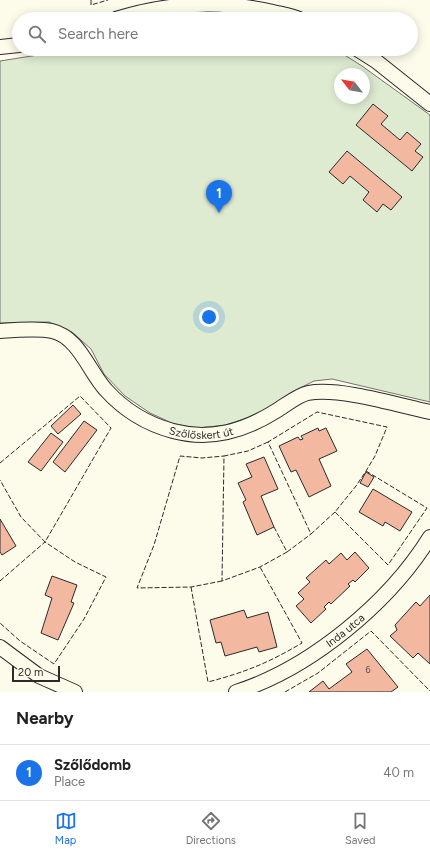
<!DOCTYPE html>
<html lang="en">
<head>
<meta charset="utf-8">
<style>
  :root { --surface:#fff; --page:#f2f2f2; --text:#222; --muted:#767676; --line:#e0e0e0; --accent:#1a73e8 }
  body { margin:0; font-family:Figtree,sans-serif; background:var(--page); color:var(--text) }
  .compass { position:absolute; left:334px; top:68px; width:36px; height:36px; border-radius:50%; background:var(--surface); box-shadow:0 2px 10px #0003; rotate:301deg }
  .scale { position:absolute; left:12px; bottom:10px; width:48px; box-sizing:border-box; padding-left:4px; border:2px solid #2b2b2b; border-top:0; font-size:11px; line-height:14px; white-space:nowrap; color:#2b2b2b; -webkit-text-stroke:3px #fdfbea; paint-order:stroke }
  .you { position:absolute; left:209px; top:317px; width:14px; height:14px; margin:-10px; border:3px solid #fff; border-radius:50%; background:#1a73e8; box-shadow:0 0 0 6px #1a73e833 }
  .badge { display:grid; place-items:center; width:26px; height:26px; border-radius:50%; background:var(--accent); color:#fff; font-size:13px; font-weight:700 }
  .pin { position:absolute; translate:-50% -33px; filter:drop-shadow(0 1px 2px #0008) }
  .pin::after { content:''; position:absolute; top:21px; width:14px; height:12px; background:inherit; clip-path:polygon(0 0,100% 0,50% 100%) }
  .list { margin:0; padding:0; list-style:none }
  h2 { display:flex; justify-content:space-between; align-items:center; height:52px; margin:0; padding:0 16px; font-size:17px }
  h2 small { font-size:13px; font-weight:400; color:var(--muted) }
  .list li { display:grid; grid-template-columns:26px 1fr auto; gap:12px; align-items:center; box-sizing:border-box; height:56px; padding:0 16px; border-top:1px solid var(--line) }
  .list b { display:block; font-size:15px; white-space:nowrap }
  .list p { margin:0; font-size:13px; white-space:nowrap; color:var(--muted) }
  .list em { font-size:13px; font-style:normal; color:var(--muted) }
  .icon { flex:none; width:22px; height:22px; fill:none; stroke:currentColor; stroke-width:2; stroke-linecap:round; stroke-linejoin:round }
  .map { position:relative; flex:none; width:430px; height:692px; overflow:hidden }
  .search { position:absolute; background:var(--surface); box-shadow:0 2px 10px #0003; left:12px; right:12px; top:12px; height:44px; display:flex; align-items:center; gap:10px; box-sizing:border-box; padding:0 14px; border-radius:22px; color:var(--muted); font-size:15px }
  .sheet { height:108px; background:var(--surface) }
  nav { display:flex; justify-content:space-around; align-items:center; box-sizing:border-box; height:56px; border-top:1px solid var(--line); background:var(--surface); font-size:11px; color:var(--muted) }
  nav a { display:grid; justify-items:center; gap:2px }
  nav .on { color:var(--accent) }
  .map>svg:first-child { display:block }
</style>
</head>
<body>
<div class="map">
<svg width="430" height="692" viewBox="0 0 430 692">
  <rect width="100%" height="100%" fill="#fdfbea"/>
  <g fill="#deebd1" stroke="#74746e" fill-rule="evenodd">
    <polygon points="213,15 255,18 259,19 176,19"/>
    <path d="M65,49H335L362,66L430,115V402L332,379L314,381L292,392L259,414L226,425L197,428L174,424L150,413L125,396L104,374L91,349L72,332L49,322L0,323V61L57,52ZM340,74H364V98H340Z"/>
  </g>
  <g fill="#f2b8a0" stroke="#2b2b2b">
    <polygon points="373,104 388,116 381,124 400,140 407,132 421,144 415,151 423,157 412,171 356,125"/>
    <polygon points="347,151 402,197 391,210 383,204 377,212 363,200 369,192 350,176 343,184 329,172"/>
    <polygon points="73,405 81,414 58,434 51,426"/>
    <polygon points="84,421 97,430 65,472 53,462"/>
    <polygon points="318,428 319,431 326,428 337,451 319,459 331,486 309,497 296,470 291,472 279,446 298,437 300,440 303,439 301,436"/>
    <polygon points="51,433 63,442 41,471 28,462"/>
    <polygon points="264,457 278,489 261,496 274,527 257,535 243,502 246,500 238,483 252,477 246,464"/>
    <polygon points="366,472 374,477 368,487 360,483"/>
    <polygon points="373,489 412,512 400,531 385,522 383,526 359,512"/>
    <polygon points="0,519 16,546 2,555 0,552"/>
    <polygon points="355,552 369,568 355,582 353,580 348,584 350,586 331,604 329,602 324,607 326,609 311,623 296,606 304,599 298,593 310,582 306,578 326,560 329,564 341,553 347,560"/>
    <polygon points="52,576 77,585 71,602 74,603 58,640 41,633 52,598 45,595"/>
    <polygon points="430,595 430,664 418,653 413,658 390,636 397,630 395,625 416,602 420,606"/>
    <polygon points="244,610 247,618 268,612 277,647 259,652 257,647 225,656 221,642 216,643 210,620"/>
    <polygon points="367,649 398,687 391,692 309,692 323,681 329,689 352,672 346,664"/>
  </g>
  <g fill="none" stroke-linecap="round" stroke-linejoin="round">
    <g stroke="#2b2b2b" stroke-width="16">
      <g id="street">
        <path d="M116,19C167,3 221,0 273,12C281,14 291,15 299,19"/>
        <polyline points="0,47 19,45"/>
        <polyline points="357,49 376,61 430,104"/>
        <path id="s1" d="M0,331C14,330 38,328 52,331C79,337 89,372 106,390C124,410 147,424 173,431C211,441 244,431 276,411C286,405 298,395 308,393C339,387 398,405 430,412"/>
        <polyline points="0,647 39,676 75,692"/>
        <path id="s2" d="M236,692C311,668 389,603 430,537"/>
      </g>
    </g>
    <use href="#street" stroke="#fdfbea" stroke-width="14"/>
    <g stroke="#2b2b2b" stroke-width="1" stroke-dasharray="5 2" stroke-linecap="butt">
      <polyline points="91,0 91,5 108,0"/>
      <polyline points="268,442 248,451 224,456 222,581 260,567 287,552 274,527"/>
      <polyline points="0,463 80,396 111,428 45,542 21,517 0,480"/>
      <polygon points="366,471 427,508 388,565 335,512 356,486"/>
      <polyline points="335,512 311,534 268,442 317,412 387,427 375,456 366,471"/>
      <polyline points="287,552 311,534"/>
      <polyline points="0,581 45,542 75,562 106,577 84,619 54,664 20,641 0,623"/>
      <polyline points="222,581 191,587 137,588 154,545 180,456 202,458 224,456"/>
      <path d="M191,587L208,682C246,672 268,663 302,643L260,567"/>
      <polyline points="285,692 318,673 371,631 430,691"/>
    </g>
  </g>
  <g text-anchor="middle" stroke-width="3" stroke-linejoin="round" paint-order="stroke">
    <g font-size="9" fill="#5d4e48">
      <text x="368" y="673">6</text>
    </g>
    <g font-size="11" fill="#2b2b2b" stroke="#fdfbea">
      <text dy="4" stroke="none"><textPath href="#s1" startOffset="242">Szőlőskert út</textPath></text>
      <text dy="4" stroke="none"><textPath href="#s2" startOffset="126">Inda utca</textPath></text>
    </g>
  </g>
</svg>
<svg class="compass" viewBox="-18 -18 36 36"><path d="M0-13l5 13h-10z" fill="#e53935"/><path d="M0 13l5-13h-10z" fill="#767676"/></svg>
<div class="scale">20 m</div>
<div class="you"></div>
<div class="pin badge" style="left:219px;top:213px">1</div>
<div class="search"><svg class="icon" aria-label="search" viewBox="0 0 24 24"><circle cx="10" cy="10" r="6"/><path d="M15 15l6 6"/></svg>Search here</div>
</div>
<section class="sheet">
<h2>Nearby<small></small></h2>
<ul class="list">
<li><span class="badge">1</span><div><b>Szőlődomb</b><p>Place</p></div><em>40 m</em></li>
</ul>
</section>
<nav>
<a class="on"><svg class="icon" aria-label="map" viewBox="0 0 24 24"><path d="M3 6l6-2 6 2 6-2v14l-6 2-6-2-6 2zM9 4v14M15 6v14"/></svg>Map</a>
<a><svg class="icon" aria-label="directions" viewBox="0 0 24 24"><path d="M12 3l9 9-9 9-9-9zM9 14v-3h6M13 9l2 2-2 2"/></svg>Directions</a>
<a><svg class="icon" aria-label="saved" viewBox="0 0 24 24"><path d="M7 4h10v16l-5-4-5 4z"/></svg>Saved</a>
</nav>
</body>
</html>
